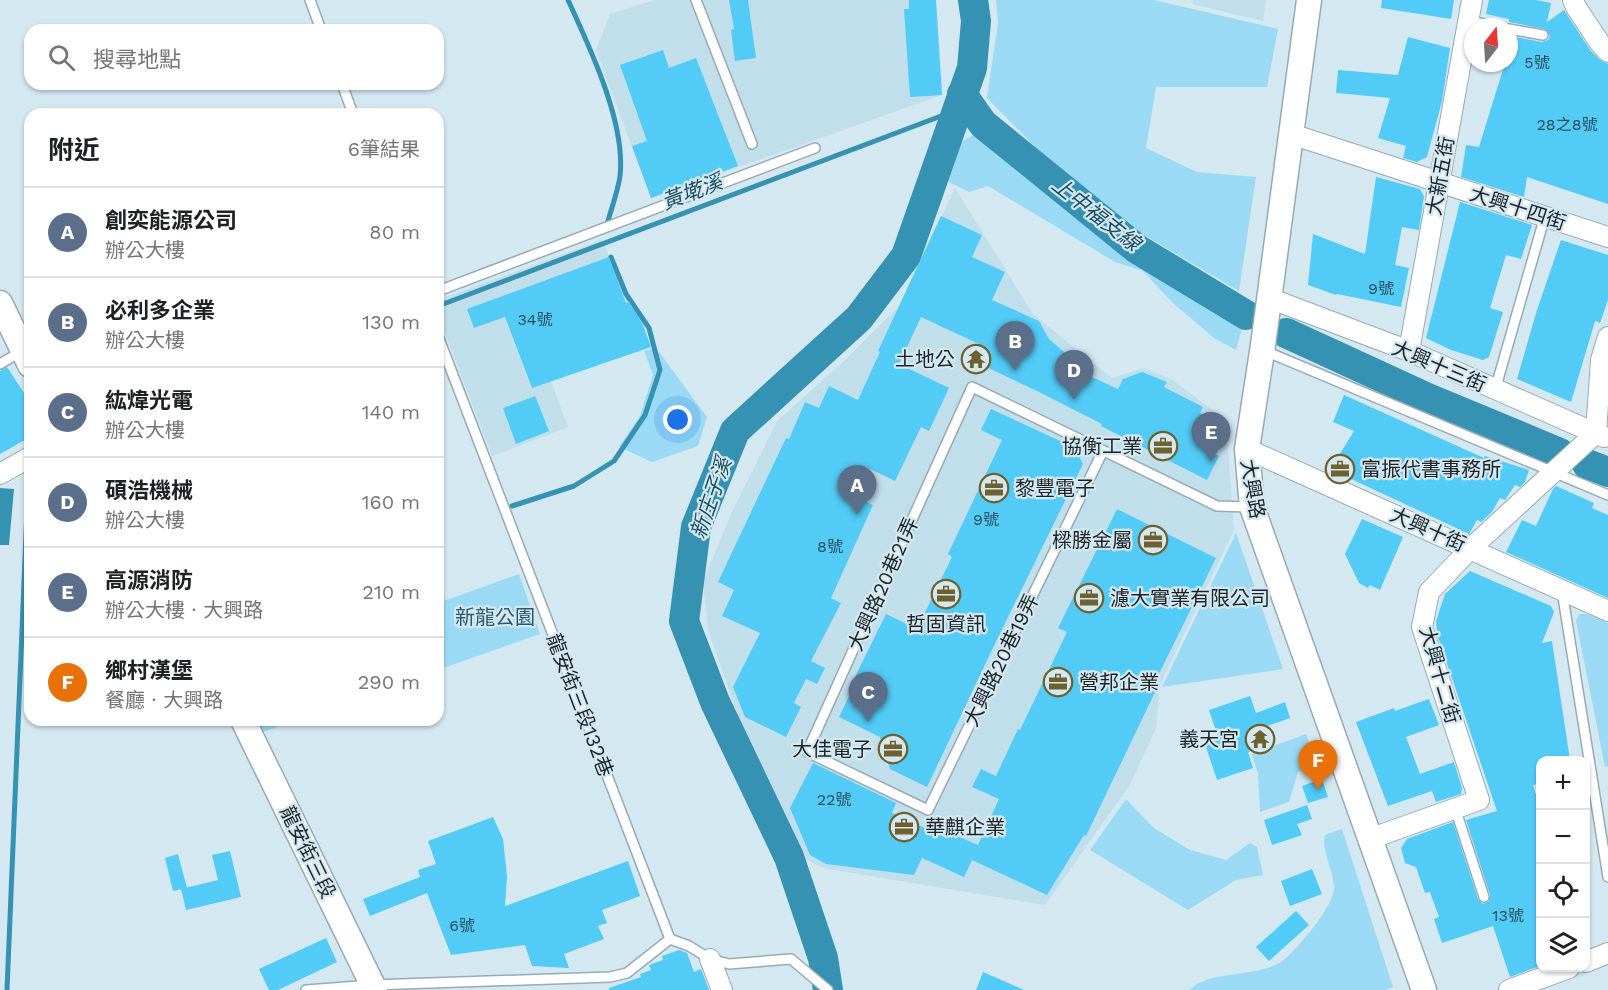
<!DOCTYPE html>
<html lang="zh-TW">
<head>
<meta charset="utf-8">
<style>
  :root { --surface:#fff; --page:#f6f6f6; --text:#202124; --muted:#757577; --line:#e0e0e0; --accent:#6e612e }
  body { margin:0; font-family:"Work Sans","Noto Sans TC",sans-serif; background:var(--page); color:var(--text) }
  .controls { position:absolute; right:18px; bottom:18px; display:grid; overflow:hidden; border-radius:12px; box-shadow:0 2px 4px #0004 }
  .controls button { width:54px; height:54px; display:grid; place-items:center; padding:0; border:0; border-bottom:2px solid var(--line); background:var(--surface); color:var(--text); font:30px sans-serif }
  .compass { position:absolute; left:1464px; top:18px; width:54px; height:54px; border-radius:50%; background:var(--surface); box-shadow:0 2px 4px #0004; rotate:17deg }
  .you { position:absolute; left:678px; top:420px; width:21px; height:21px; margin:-15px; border:4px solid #fff; border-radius:50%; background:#1a73e8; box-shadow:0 0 0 9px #1a73e833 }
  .badge { display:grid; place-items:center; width:39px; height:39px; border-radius:50%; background:var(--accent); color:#fff; font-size:20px; font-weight:700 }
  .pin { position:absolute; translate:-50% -50px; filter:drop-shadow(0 2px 3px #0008) }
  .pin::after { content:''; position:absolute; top:32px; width:21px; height:18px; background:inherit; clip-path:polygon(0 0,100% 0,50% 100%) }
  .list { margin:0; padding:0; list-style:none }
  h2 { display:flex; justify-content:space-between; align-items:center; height:78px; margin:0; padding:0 24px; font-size:26px }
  h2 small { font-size:20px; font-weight:400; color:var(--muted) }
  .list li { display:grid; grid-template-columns:39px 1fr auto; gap:18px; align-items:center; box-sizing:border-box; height:90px; padding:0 24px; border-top:2px solid var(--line) }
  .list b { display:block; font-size:22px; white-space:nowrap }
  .list p { margin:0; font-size:20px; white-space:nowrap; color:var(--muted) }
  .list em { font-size:20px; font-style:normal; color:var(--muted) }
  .icon { flex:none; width:33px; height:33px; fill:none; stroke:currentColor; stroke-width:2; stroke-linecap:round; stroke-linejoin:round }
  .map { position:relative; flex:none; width:1608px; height:990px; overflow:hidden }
  .search { position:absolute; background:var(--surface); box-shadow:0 2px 4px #0004; left:24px; top:24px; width:420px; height:66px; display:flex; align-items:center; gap:15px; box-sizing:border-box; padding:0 21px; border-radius:18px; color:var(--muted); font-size:22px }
  .panel { position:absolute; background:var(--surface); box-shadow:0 2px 4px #0004; left:24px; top:108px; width:420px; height:618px; border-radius:18px }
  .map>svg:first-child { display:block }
</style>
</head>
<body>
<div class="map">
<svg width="1608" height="990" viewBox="0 0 1608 990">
  <rect width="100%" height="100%" fill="#d4e8f1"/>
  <g fill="#c1deeb">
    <polygon points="655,0 936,0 942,95 651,198 596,50 610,14"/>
    <polygon points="1193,0 1266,0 1263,21 1192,4"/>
    <polygon points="955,188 1033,314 1112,378 1144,368 1171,379 1226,420 1234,530 1160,685 1156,729 1129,786 1045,905 823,868 807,860 782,815 742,727 708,630 703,582 732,512 777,421 843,362 900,305"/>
    <polygon points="602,240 609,257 467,309 474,328 505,317 531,388 551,381 568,427 492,456 438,315 438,300"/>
  </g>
  <g fill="#9bdaf4">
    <polygon points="996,0 1154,0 1278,29 1267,87 1156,87 1146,148 1197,172 1256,177 1239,291 1127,225 1048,160 987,98 998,23"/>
    <path d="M983,132C1026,170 1068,207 1115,239C1158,268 1204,293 1242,328L1236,350L1214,338L1172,302L1143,271L1115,262L988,186L969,192L947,181C952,154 954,140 983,132Z"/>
    <polygon points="656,348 707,417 698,446 652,462 619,447 640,416 653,375 644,351"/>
    <polygon points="1236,533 1283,669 1162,687"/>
    <polygon points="519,574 540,634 438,670 438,603"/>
    <polygon points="1579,614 1587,614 1608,623 1608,766 1605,767 1576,621"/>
    <polygon points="257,720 296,720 263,732"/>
    <polygon points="1306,734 1318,767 1298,772 1289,802 1260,812 1258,774 1252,754"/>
    <polygon points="1126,799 1154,828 1190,850 1226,860 1250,843 1257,847 1263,875 1236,880 1188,910 1090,850"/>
    <path d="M1342,829L1393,987L1384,990H1189C1208,974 1232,976 1255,971C1262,970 1274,966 1281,962C1296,951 1326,914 1332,897C1340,879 1320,854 1325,835Z"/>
  </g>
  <polygon fill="#3592b3" points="0,488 14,489 9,545 0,545"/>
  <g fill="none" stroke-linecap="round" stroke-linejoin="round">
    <g stroke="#3592b3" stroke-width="5">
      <path d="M568,0C590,48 626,123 620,176C618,191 612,206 608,221"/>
      <polyline points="438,306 957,110"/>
      <polyline points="512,506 574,486 614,461 645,415 660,370 649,328 626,294 611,257"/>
      <polyline points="7,990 28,486 30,484"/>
    </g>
    <g stroke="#3592b3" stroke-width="30">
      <polyline points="962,94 983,124 1137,249 1246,315"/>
      <polyline points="1286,333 1423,396 1560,453"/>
      <polyline points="1587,464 1608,472"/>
      <polyline points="828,990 823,958 789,857 715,702 684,621 696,527 735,431 859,318 906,256 972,68 976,21 973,0"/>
    </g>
  </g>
  <g fill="#52cbf7">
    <polygon points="729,0 748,0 756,58 735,61 731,30 734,29"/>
    <polygon points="909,0 936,0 942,95 910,97 904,9 909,9"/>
    <polygon points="1382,0 1454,0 1451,19 1381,8"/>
    <polygon points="1489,0 1536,0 1551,3 1547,22 1564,10 1590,50 1600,60 1608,64 1608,204 1527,177 1524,197 1461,177 1466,145 1479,147 1505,63 1509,63 1509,36 1542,42 1548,40 1550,36 1545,29 1509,22 1509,19 1486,14"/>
    <polygon points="1408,37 1450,48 1442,101 1427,157 1417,162 1403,158 1406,146 1378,138 1390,98 1336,93 1338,70 1398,75"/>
    <polygon points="663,50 669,68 696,58 738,166 651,198 632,146 647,141 620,65"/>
    <polygon points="1376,177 1420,189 1424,196 1419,230 1402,227 1395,265 1409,268 1401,307 1337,294 1336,295 1308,285 1313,234 1365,254"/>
    <polygon points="1460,202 1532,225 1521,259 1506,255 1490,308 1503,312 1489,357 1483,360 1451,350 1426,338"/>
    <polygon points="941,216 982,235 972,257 1005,272 992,300 1039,321 1049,339 1076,362 1074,369 1118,389 1123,379 1142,372 1167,382 1164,387 1203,407 1200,413 1215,421 1202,447 1219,456 1207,480 1101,426 1102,424 1039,392 984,366 982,369 970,363 979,344 921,317 899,364 949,388 929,431 921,427 895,481 866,467 853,496 873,505 831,598 841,603 811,661 825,668 817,684 806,679 794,703 801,707 786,737 745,717 733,687 760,633 722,616 734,590 718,582 786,438 789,439 805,402 819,408 829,386 858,400 880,352 878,351"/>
    <polygon points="1561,240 1608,255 1608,300 1600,323 1595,321 1571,402 1517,379 1537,310"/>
    <polygon points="609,257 626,303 629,301 643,325 651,347 532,388 505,317 474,328 467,309"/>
    <polygon points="7,367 30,402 30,437 0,454 0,371"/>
    <polygon points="1344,395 1484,458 1485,456 1529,470 1525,482 1520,487 1515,485 1505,500 1500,498 1492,512 1481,522 1477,520 1469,534 1345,476 1343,478 1330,470 1354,431 1333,422"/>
    <polygon points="535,396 549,431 516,444 503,408"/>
    <polygon points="991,409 1075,448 1083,464 990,654 927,787 890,769 880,737 839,717 854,686 851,685 886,614 917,629 952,557 948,554 1002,440 981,430"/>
    <polygon points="1556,486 1594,503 1592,508 1608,515 1608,598 1506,552 1522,520 1536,526 1553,489"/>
    <polygon points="1117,509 1216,558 1153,686 1157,688 1086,836 1084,835 1047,895 972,860 964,877 922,858 914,875 826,864 810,855 790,808 813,763 896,803 892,813 946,838 948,832 978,845 999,799 972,787 981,769 996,776 1018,729 1020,730 1067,632 1058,628"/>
    <polygon points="1362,519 1403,537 1380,590 1370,585 1368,588 1359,583 1345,554"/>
    <polygon points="1470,571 1551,606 1554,612 1542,643 1552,641 1570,760 1540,760 1540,784 1533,785 1540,809 1540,966 1510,977 1493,926 1442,943 1434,919 1439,917 1430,892 1425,893 1416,867 1405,863 1401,848 1407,839 1453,822 1478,899 1483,904 1489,901 1490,895 1466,820 1497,811 1437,634 1436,621 1445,594"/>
    <polygon points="1250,696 1256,713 1285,702 1290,718 1264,727 1270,745 1248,752 1253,768 1217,780 1205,744 1219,740 1209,710"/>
    <polygon points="1429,699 1439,725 1406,737 1420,774 1454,762 1462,788 1461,794 1436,802 1432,791 1388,806 1356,722 1394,708 1395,711"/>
    <polygon points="1322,779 1328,797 1308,803 1302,786"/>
    <polygon points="1307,805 1312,819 1297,824 1302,835 1272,845 1264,820"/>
    <polygon points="493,817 503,839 507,876 505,906 628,861 640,896 602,910 607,923 598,926 604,939 564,954 569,968 532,966 525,945 451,955 427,893 370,916 363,899 420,877 418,870 436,864 428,841"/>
    <polygon points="230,851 241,897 186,910 181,889 218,880 212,855"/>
    <polygon points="178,854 187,888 173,891 165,858"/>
    <polygon points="1312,869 1322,894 1290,906 1281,881"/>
    <polygon points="1296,911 1309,925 1269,961 1256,947"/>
    <polygon points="326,938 337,962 278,990 269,990 259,969"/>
    <polygon points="679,950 687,953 694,972 701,969 709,990 609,990 609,988 641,977 640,974 651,970 649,965 663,960 662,956"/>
    <polygon points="983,972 1024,990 976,990"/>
  </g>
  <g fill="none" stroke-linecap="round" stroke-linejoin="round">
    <g stroke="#97abb4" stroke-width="12">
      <g id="service">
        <polyline points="310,0 321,30"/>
        <polyline points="696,0 752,144"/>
        <polyline points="1468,21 1501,27"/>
        <polyline points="1509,29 1543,35"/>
        <polyline points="342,84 353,114"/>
        <polyline points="438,291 815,148"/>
        <polyline points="438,336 670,939"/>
        <polyline points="1265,351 1608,495"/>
        <polyline points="0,364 22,351"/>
        <polyline points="1495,390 1545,216"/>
        <polyline points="1103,451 928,810 807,752 972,387 1217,506 1250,507"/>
        <polyline points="1562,591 1608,877"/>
        <polyline points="1455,808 1484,897"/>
        <polyline points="306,990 372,985 610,977 627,973 670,939 689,946 710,959 729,964 791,959 828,990"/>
      </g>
    </g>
    <g stroke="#97abb4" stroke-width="22">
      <g id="minor">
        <polyline points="1573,0 1576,7 1599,42 1608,52"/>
        <polyline points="1291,134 1608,237"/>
        <polyline points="1269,298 1409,351 1604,437"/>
        <polyline points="1409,351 1472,0"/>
        <polyline points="1596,433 1601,360 1608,337"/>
        <polyline points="1247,449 1608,611"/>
        <polyline points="0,474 30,457"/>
        <polyline points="1372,838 1479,800 1422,627 1429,592 1471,548 1596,433"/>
        <polyline points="710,959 722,990"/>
        <polyline points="1586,962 1608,953"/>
        <polyline points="1509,990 1569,968"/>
      </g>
    </g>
    <g stroke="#97abb4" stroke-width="27">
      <g id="tertiary">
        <polyline points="1309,0 1263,345 1247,449 1252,507 1424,990"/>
        <polyline points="0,303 30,365"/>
        <polyline points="243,720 375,990"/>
      </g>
    </g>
    <use href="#service" stroke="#fff" stroke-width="9"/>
    <use href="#minor" stroke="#fff" stroke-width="20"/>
    <use href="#tertiary" stroke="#fff" stroke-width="24"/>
  </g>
  <defs>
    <g id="temple-ring" transform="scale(1.5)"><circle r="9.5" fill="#d4e8f1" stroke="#6e612e" stroke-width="1.5"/><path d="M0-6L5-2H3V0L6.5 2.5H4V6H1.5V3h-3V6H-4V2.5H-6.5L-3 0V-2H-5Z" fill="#6e612e"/></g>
    <g id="office-ring" transform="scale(1.5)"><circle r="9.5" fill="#d4e8f1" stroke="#6e612e" stroke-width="1.5"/><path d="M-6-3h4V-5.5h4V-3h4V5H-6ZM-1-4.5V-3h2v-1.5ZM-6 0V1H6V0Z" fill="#6e612e"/></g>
  </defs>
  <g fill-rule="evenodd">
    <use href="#temple-ring" x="976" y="359"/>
    <use href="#office-ring" x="1163" y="446"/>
    <use href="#office-ring" x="1340" y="469"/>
    <use href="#office-ring" x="994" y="488"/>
    <use href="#office-ring" x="1153" y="540"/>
    <use href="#office-ring" x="946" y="594"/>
    <use href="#office-ring" x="1089" y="598"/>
    <use href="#office-ring" x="1058" y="682"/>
    <use href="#temple-ring" x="1260" y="739"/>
    <use href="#office-ring" x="893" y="749"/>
    <use href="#office-ring" x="904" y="827"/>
  </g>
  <g text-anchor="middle" stroke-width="4.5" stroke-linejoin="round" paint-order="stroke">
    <g font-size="16" fill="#2a4d5b">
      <text x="1537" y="68">5號</text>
      <text x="1567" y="130">28之8號</text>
      <text x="1381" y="294">9號</text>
      <text x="535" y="325">34號</text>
      <text x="986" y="525">9號</text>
      <text x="830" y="552">8號</text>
      <text x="834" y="805">22號</text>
      <text x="1508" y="921">13號</text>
      <text x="462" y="931">6號</text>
    </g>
    <g font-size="20" fill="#1c2327" stroke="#d4e8f1">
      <text transform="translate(1440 176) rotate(-80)" y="7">大新五街</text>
      <text transform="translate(1518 208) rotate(18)" y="7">大興十四街</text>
      <text transform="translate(1439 366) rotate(23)" y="7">大興十三街</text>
      <text transform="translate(1253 489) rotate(80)" y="7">大興路</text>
      <text transform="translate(1428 529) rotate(24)" y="7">大興十街</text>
      <text transform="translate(883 584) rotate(-66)" y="7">大興路20巷21弄</text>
      <text transform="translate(1001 660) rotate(-64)" y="7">大興路20巷19弄</text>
      <text transform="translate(1440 675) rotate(74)" y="7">大興十二街</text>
      <text transform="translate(580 705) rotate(69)" y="7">龍安街三段132巷</text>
      <text transform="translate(308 852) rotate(64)" y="7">龍安街三段</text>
    </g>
    <g font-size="20" fill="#1c2327" stroke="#d4e8f1" text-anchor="end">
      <text x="955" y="366">土地公</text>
      <text x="1142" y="453">協衡工業</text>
      <text x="1361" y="476" text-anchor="start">富振代書事務所</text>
      <text x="1015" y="495" text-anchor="start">黎豐電子</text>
      <text x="1132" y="547">樑勝金屬</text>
      <text x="1110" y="605" text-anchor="start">濾大實業有限公司</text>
      <text x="946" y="631" text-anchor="middle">哲固資訊</text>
      <text x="1079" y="689" text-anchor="start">營邦企業</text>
      <text x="1239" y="746">義天宮</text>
      <text x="872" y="756">大佳電子</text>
      <text x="925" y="834" text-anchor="start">華麒企業</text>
    </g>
    <g font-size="20" fill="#295a6d" stroke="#d4e8f1">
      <text x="495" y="624">新龍公園</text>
    </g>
    <g font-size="21" font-style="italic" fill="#1c4f61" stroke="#d4e8f1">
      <text transform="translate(692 192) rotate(-21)" y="7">黃墘溪</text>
      <text transform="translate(1096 214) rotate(38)" y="7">上中福支線</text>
      <text transform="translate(711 498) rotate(-71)" y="7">新庄子溪</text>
    </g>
  </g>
</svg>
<div class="controls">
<button>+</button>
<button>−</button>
<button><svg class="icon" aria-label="locate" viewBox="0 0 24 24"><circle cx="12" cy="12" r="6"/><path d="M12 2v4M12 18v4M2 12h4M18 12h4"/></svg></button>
<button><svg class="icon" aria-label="layers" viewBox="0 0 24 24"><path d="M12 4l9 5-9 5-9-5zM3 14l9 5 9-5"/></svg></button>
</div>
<svg class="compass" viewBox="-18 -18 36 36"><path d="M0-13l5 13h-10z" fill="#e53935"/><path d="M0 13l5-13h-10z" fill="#757577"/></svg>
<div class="you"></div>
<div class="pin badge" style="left:857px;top:515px;background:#5c6f8a">A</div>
<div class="pin badge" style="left:1015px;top:371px;background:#5c6f8a">B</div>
<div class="pin badge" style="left:868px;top:722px;background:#5c6f8a">C</div>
<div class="pin badge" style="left:1074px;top:400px;background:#5c6f8a">D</div>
<div class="pin badge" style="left:1211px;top:462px;background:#5c6f8a">E</div>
<div class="pin badge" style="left:1318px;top:790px;background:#e8710a">F</div>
<div class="search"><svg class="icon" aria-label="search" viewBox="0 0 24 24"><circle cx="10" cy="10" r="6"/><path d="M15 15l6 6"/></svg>搜尋地點</div>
<section class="panel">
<h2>附近<small>6筆結果</small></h2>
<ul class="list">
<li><span class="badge" style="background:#5c6f8a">A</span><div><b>創奕能源公司</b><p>辦公大樓</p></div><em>80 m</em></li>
<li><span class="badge" style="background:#5c6f8a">B</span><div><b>必利多企業</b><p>辦公大樓</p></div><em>130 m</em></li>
<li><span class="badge" style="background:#5c6f8a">C</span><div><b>紘煒光電</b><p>辦公大樓</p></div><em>140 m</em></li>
<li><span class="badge" style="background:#5c6f8a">D</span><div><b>碩浩機械</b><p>辦公大樓</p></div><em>160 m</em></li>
<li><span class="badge" style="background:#5c6f8a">E</span><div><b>高源消防</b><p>辦公大樓 · 大興路</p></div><em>210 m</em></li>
<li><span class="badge" style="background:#e8710a">F</span><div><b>鄉村漢堡</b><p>餐廳 · 大興路</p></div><em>290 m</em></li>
</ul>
</section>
</div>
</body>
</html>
